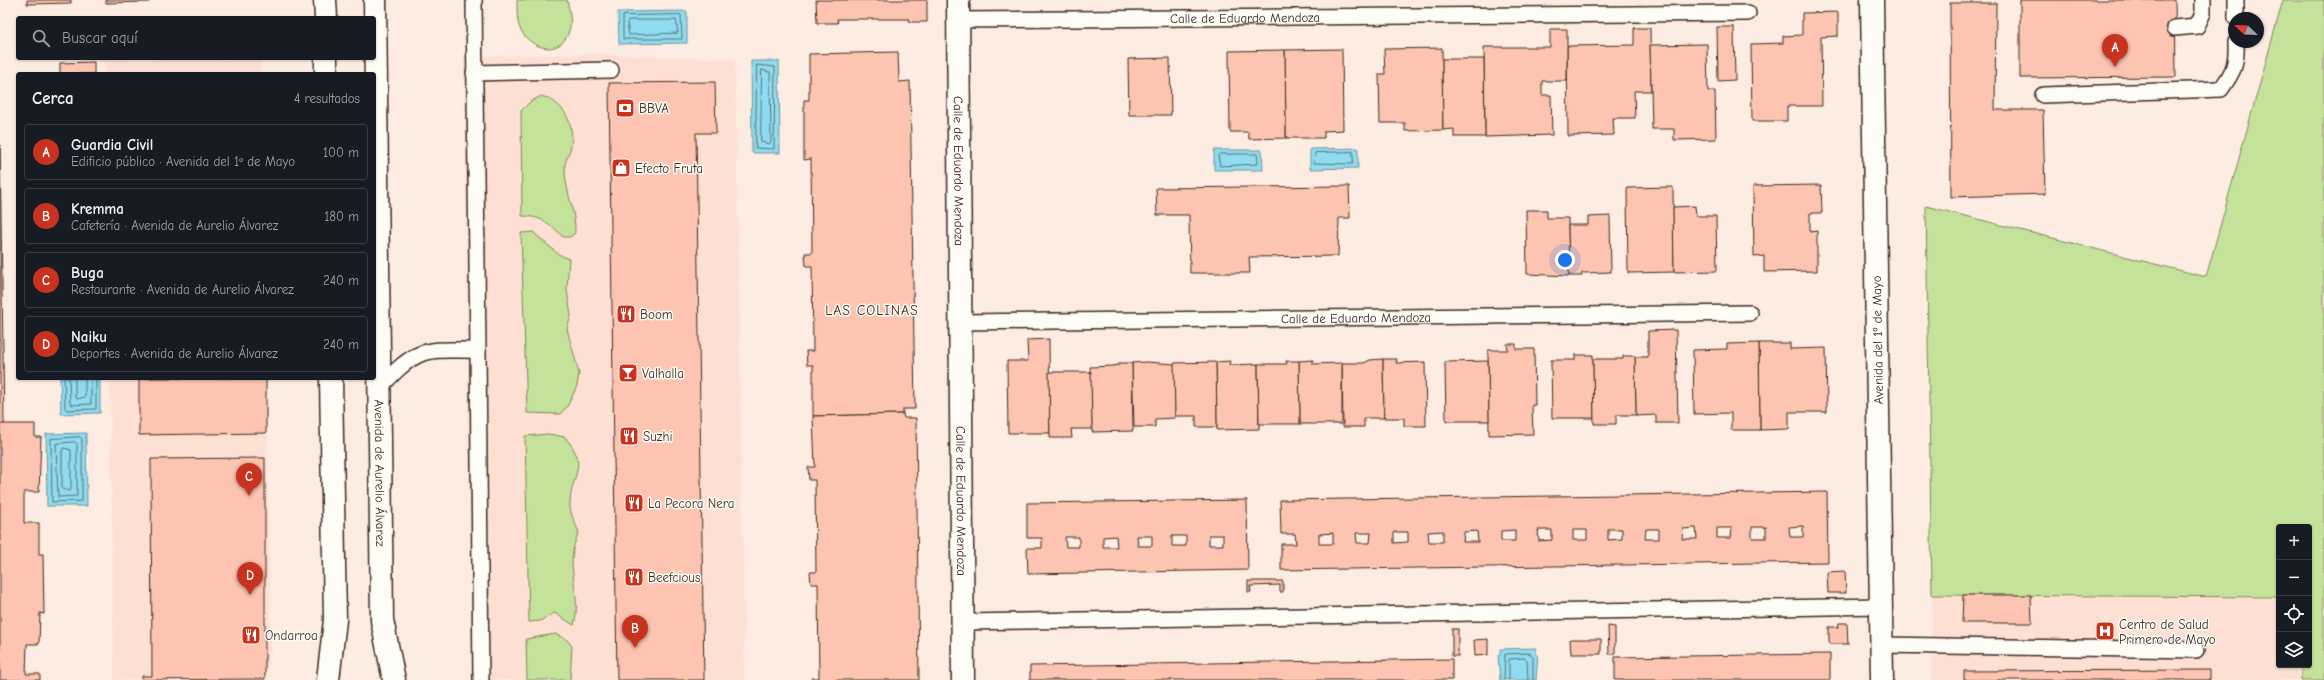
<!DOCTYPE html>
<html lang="es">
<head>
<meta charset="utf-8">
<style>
  :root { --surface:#171b24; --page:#242831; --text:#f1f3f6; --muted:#9ea1a6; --line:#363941; --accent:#c8321e }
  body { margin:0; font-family:"Comic Neue",sans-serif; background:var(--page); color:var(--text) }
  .controls { position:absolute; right:12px; bottom:12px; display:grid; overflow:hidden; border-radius:4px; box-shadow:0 1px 3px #0004 }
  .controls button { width:36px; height:36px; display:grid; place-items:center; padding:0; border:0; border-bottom:1px solid var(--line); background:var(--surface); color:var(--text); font:20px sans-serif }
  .compass { position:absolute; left:2228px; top:12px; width:36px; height:36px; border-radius:50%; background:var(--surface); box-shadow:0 1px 3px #0004; rotate:293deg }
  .you { position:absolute; left:1565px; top:260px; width:14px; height:14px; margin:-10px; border:3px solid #fff; border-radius:50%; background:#1a73e8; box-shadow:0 0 0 6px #1a73e833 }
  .badge { display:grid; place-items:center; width:26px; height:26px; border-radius:50%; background:var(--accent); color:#fff; font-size:13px; font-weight:700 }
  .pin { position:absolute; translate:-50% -33px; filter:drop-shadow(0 1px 2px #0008) }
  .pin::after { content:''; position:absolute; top:21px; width:14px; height:12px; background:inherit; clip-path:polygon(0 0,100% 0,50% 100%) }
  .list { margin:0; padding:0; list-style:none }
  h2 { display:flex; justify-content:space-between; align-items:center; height:52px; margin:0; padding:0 16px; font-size:17px }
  h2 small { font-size:13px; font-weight:400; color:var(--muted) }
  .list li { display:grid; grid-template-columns:26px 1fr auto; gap:12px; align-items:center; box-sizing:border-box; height:56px; margin:0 8px 8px; padding:0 8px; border:1px solid var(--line); border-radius:4px }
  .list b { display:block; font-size:15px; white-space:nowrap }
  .list p { margin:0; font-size:13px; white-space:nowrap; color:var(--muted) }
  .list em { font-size:13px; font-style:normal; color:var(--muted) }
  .icon { flex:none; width:22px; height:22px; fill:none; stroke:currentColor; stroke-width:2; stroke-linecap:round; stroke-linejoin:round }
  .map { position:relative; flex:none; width:2324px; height:680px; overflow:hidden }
  .search { position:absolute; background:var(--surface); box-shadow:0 1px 3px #0004; left:16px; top:16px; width:360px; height:44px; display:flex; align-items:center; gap:10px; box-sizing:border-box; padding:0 14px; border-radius:4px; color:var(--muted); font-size:15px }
  .panel { position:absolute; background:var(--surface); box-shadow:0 1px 3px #0004; left:16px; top:72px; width:360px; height:308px; border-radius:4px }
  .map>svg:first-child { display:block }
</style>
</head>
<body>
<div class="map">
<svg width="2324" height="680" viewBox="0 0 2324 680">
  <rect width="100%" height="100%" fill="#fdece2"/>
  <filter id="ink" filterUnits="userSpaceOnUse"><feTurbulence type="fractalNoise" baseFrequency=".025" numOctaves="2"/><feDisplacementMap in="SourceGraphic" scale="8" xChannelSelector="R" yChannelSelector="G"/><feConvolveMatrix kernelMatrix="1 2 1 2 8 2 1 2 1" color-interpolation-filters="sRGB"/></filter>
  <g filter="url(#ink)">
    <g fill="#fde0d3">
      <polygon points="595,54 735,59 745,680 472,680 464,56"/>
      <polygon points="104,60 261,60 261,74 105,74"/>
      <polygon points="110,378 266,378 271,649 265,680 114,680"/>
      <polygon points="1932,595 2279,597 2279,665 2301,665 2301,680 1931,680"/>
    </g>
    <g fill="#c4e29a" stroke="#80865c">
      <path d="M517,0H567C569,8 572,20 570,27C563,62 523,48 518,22C517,15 517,7 517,0Z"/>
      <polygon points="2283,0 2324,0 2324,680 2301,680 2301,665 2309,665 2309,527 2279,527 2279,597 1932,595 1926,206 2206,277"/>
      <path d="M541,96C563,101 575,123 571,146C570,153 564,161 565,169C565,191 576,211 575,233L570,237H563C551,224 541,216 522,216L521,111L530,102Z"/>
      <polygon points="533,232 558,254 569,259 567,289 571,316 567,329 579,373 577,386 567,407 560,414 527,413 521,233"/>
      <path d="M549,434L565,437C589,465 572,473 570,502C569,512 575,523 579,532C562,567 583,589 574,625L554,613L540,621L529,622L525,436Z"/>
      <polygon points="555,634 566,639 572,646 570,680 527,680 526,639"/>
    </g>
    <g fill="#8fdbf0" stroke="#6d949c">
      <polygon points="687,11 687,43 619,44 618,12"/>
      <polygon points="751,61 779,61 780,153 752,153"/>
      <polygon points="1358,148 1358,168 1310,169 1310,149"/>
      <polygon points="1214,150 1262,150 1263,170 1214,170"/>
      <polygon points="60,378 100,378 100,413 61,414"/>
      <polygon points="86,433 87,506 47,506 46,434"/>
      <polygon points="1536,648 1536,655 1538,655 1536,680 1500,680 1498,655 1500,655 1500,649"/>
    </g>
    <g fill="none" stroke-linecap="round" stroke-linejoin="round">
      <g stroke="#5d7172" stroke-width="1">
        <polygon points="681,15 682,39 623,39 623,16"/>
        <polygon points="629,20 676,20 678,33 629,35 627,23"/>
        <polygon points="757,65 775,67 774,149 756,148"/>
        <polygon points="762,70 770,72 771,142 769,144 761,142"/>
        <polygon points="1353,152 1353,164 1314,163 1315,153"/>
        <polygon points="1220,154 1257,154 1258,164 1220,166 1218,156"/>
        <polyline points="64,378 65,408 67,410 96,409 96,378"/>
        <polyline points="69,378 70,403 72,405 91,404 91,378"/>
        <polyline points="75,378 75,397 77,399 85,397 85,378"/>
        <polygon points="80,437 82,439 82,501 52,502 51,439"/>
        <polygon points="75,442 77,444 77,496 58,497 56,444"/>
        <polygon points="64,448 71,450 71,489 70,491 62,489 62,451"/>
        <polyline points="1504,680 1505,654 1530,653 1533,657 1533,680"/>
        <polyline points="1509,680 1509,659 1525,658 1527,660 1528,680"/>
      </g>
    </g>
    <g fill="#fdc5b1" stroke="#3b2a1e" fill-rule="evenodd">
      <polygon points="27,0 71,0 71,3 27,4"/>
      <polygon points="106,0 149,0 149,2 106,3"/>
      <polygon points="816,0 927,0 927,22 909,22 909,19 837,19 838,23 817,23"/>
      <polygon points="2020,0 2175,0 2176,77 2020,78"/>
      <polygon points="1950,3 1996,3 1995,110 2043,110 2045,194 1951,197"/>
      <polygon points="1838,12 1838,36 1821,37 1822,106 1787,106 1787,121 1752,121 1751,44 1783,43 1783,36 1802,35 1802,13"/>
      <polygon points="1717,27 1734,27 1735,80 1718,81"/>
      <polygon points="1634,28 1650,28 1651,91 1634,91 1635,118 1613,118 1614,135 1568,136 1567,46 1634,45"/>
      <polygon points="1550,29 1567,29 1567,81 1542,81 1542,95 1551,95 1552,135 1485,137 1484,47 1550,47"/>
      <polygon points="1707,44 1708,91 1715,91 1716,139 1674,140 1674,129 1652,129 1650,45"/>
      <polygon points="1442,48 1443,130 1405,131 1405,123 1380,123 1379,74 1385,74 1384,49"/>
      <polygon points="1342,49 1343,130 1324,131 1324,138 1286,138 1285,50"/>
      <polygon points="1285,50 1286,138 1249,139 1248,132 1230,132 1229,51"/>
      <polygon points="898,52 899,82 910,81 915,409 903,409 903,414 813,416 813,365 807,365 806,351 813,351 812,266 806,266 805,253 812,253 811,159 804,160 804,100 809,100 809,54"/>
      <polygon points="1170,58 1171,115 1129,115 1128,59"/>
      <polygon points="1442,59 1484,59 1485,137 1454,137 1454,129 1443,130"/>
      <polygon points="94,62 94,74 60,74 60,63"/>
      <polygon points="715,82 716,133 696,133 704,680 617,680 609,83"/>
      <polygon points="0,145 4,424 0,424"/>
      <polygon points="1821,185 1822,213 1810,213 1810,232 1817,231 1817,271 1764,272 1764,256 1754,257 1753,186"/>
      <polygon points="1349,186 1350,218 1339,218 1338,256 1249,257 1250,273 1190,273 1189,215 1157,215 1156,188"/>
      <polygon points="1673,187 1674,272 1628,273 1627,188"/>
      <polygon points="1695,206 1696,216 1716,216 1717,271 1674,272 1673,207"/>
      <polygon points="1526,210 1547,210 1547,218 1568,218 1569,276 1527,274"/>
      <polygon points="1610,216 1611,272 1582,273 1582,276 1569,276 1568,225 1588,225 1588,217"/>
      <polygon points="1676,330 1678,423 1656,423 1656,415 1636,416 1635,357 1648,357 1648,331"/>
      <polygon points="1049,339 1050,433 1008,433 1007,361 1028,361 1027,340"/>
      <polygon points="1759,343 1790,343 1790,349 1826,348 1827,412 1789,412 1789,429 1760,430"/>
      <polygon points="1759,343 1760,430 1731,430 1731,413 1694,414 1693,350 1727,349 1727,344"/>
      <polygon points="1507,344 1516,344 1516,349 1534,349 1535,405 1532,405 1533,434 1489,435 1488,350 1508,350"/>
      <polygon points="1575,355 1593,355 1594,418 1552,418 1551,360 1575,360"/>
      <polygon points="1623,356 1635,356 1636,415 1616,415 1616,424 1594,424 1593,359 1623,359"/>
      <polygon points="1383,359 1384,418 1364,418 1364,427 1343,427 1342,363 1364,363 1370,360"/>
      <polygon points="1383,359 1397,359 1396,363 1425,362 1426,426 1404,426 1404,418 1384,418"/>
      <polygon points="1313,360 1313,364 1342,363 1342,424 1300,424 1299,361"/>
      <polygon points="1230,361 1229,365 1258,364 1259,429 1217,430 1216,362"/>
      <polygon points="1286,361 1299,361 1300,424 1259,424 1258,364 1287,364"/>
      <polygon points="1488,361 1489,421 1446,421 1445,362"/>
      <polygon points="1146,362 1175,364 1175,418 1155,419 1155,427 1134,427 1132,363"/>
      <polygon points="1216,362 1217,427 1196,427 1196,416 1175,416 1174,363"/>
      <polygon points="1119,363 1132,363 1133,431 1092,432 1090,367 1113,366 1119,365"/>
      <polygon points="1049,372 1091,372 1092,429 1071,429 1072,438 1050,438"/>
      <polygon points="139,378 266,378 266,433 139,435"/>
      <polygon points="903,414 904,418 916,418 919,680 812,680 812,678 819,678 818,584 811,584 810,572 816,572 815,480 809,480 808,467 815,467 813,416"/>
      <polygon points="0,424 35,424 35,437 41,437 39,492 24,492 24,523 39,523 39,554 43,554 44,614 40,613 39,644 27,644 26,674 40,674 40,680 0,680"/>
      <polygon points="265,458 265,679 142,680 142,676 152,676 151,459"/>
      <path d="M1827,492L1828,562L1281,570V544H1296L1295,534H1281L1280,500ZM1803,526V537H1790L1789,527ZM1752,527H1766V538H1752ZM1696,528L1697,539H1682L1683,529ZM1717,528H1732L1731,538H1717ZM1608,529H1622V539L1608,540ZM1646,529H1659V539H1645ZM1515,530V541H1501V531ZM1538,530H1552V540L1539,541ZM1573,530H1587V540H1573ZM1443,531V542H1429L1428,532ZM1477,531L1478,542H1463L1464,532ZM1394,532H1408V542L1394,543ZM1333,533V544H1319V534ZM1356,533H1371L1370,543H1357Z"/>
      <path d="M1247,500L1248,570L1028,574L1027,548H1042V538H1027V503ZM1209,535H1223V545H1209ZM1116,536L1117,547H1103V537ZM1137,536H1152V546H1138ZM1172,536H1186V546H1172ZM1065,537H1079V547H1066Z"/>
      <polygon points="1845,571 1846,593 1828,593 1827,572"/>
      <polygon points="1248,581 1283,581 1283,592 1280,592 1280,585 1250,586 1251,592 1248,592"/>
      <polygon points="1963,595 2031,595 2032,623 1962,623"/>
      <polygon points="1839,623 1847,623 1848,644 1829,644 1829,627 1838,627"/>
      <polygon points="1608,626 1615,627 1615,654 1609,654"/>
      <rect x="1452" y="629" width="6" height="27"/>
      <polygon points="1488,639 1488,655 1475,656 1474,640"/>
      <polygon points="1570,639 1601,639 1601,654 1571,654"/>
      <polygon points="1830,654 1830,680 1615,680 1615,657"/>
      <polygon points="1452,659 1452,680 1030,680 1030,666"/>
      <polygon points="2209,670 2209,680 1964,680 1964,671"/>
    </g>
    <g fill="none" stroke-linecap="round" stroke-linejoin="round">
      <g stroke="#3b2a1e" stroke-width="18">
        <g id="service">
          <polyline points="2236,0 2236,18"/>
          <path id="s1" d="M958,20L1748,13"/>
          <polyline points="2175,28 2197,26 2203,13 2203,0"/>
          <polyline points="474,73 611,70"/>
          <path d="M2043,95L2221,89C2234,71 2237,64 2236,42"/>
          <path id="s2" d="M961,322L1750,313"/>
          <polyline points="478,350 481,680"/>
          <path d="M380,387C391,376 403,362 418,355C435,347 459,351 478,350L474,0"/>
          <polyline points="963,622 1881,606"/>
          <polyline points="1882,645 2196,650"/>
        </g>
      </g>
      <g stroke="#3b2a1e" stroke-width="25">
        <g id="minor">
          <path id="s3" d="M958,0L963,680"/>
          <polyline points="1872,0 1882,680"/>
        </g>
      </g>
      <g stroke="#3b2a1e" stroke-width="25">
        <g id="secondary">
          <polyline points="325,0 326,18"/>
          <path id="s4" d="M375,0L382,620L394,680"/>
          <polyline points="326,58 326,74"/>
          <polyline points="328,680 335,620 331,378"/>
        </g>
      </g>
      <use href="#service" stroke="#fdfcf7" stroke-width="15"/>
      <use href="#minor" stroke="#fdfcf7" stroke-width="22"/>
      <use href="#secondary" stroke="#fdfcf7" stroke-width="22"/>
    </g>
  </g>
  <defs>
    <g id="bank-square" transform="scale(1)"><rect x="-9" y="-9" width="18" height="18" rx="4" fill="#c8321e" stroke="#fdfcf7"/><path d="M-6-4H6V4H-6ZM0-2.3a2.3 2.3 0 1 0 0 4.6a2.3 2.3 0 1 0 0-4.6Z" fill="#fff"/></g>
    <g id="shop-square" transform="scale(1)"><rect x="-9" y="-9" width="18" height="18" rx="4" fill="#c8321e" stroke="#fdfcf7"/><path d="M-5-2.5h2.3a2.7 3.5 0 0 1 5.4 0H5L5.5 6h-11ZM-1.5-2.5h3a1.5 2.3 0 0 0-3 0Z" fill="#fff"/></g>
    <g id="restaurant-square" transform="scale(1)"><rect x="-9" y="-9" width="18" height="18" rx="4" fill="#c8321e" stroke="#fdfcf7"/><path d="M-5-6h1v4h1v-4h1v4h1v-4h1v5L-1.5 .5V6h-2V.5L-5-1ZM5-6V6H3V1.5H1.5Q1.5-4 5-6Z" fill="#fff"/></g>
    <g id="bar-square" transform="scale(1)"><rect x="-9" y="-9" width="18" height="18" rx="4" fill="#c8321e" stroke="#fdfcf7"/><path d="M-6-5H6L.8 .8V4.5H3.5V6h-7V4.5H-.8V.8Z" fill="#fff"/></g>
    <g id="hospital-square" transform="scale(1)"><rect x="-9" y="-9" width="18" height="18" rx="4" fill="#c8321e" stroke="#fdfcf7"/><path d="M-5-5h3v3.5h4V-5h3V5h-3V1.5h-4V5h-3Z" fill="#fff"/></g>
  </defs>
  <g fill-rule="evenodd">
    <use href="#bank-square" x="625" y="108"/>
    <use href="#shop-square" x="621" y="168"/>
    <use href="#restaurant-square" x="626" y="314"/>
    <use href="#bar-square" x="628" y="373"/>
    <use href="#restaurant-square" x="629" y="436"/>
    <use href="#restaurant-square" x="634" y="503"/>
    <use href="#restaurant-square" x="634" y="577"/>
    <use href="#hospital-square" x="2105" y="631"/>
    <use href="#restaurant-square" x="251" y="635"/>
  </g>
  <g text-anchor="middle" stroke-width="3" stroke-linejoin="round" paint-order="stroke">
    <g font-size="13" fill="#3b2a1e" stroke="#fdfcf7">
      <text dy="5" stroke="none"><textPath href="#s1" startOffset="287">Calle de Eduardo Mendoza</textPath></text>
      <text dy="5" stroke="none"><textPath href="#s3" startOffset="171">Calle de Eduardo Mendoza</textPath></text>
      <text dy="5" stroke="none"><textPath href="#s2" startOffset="395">Calle de Eduardo Mendoza</textPath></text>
      <text transform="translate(1877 340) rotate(-91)" y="5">Avenida del 1º de Mayo</text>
      <text dy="5" stroke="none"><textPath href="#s4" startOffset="473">Avenida de Aurelio Álvarez</textPath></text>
      <text dy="5" stroke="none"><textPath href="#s3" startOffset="501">Calle de Eduardo Mendoza</textPath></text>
    </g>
    <g font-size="13" fill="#3b2a1e" stroke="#fdfcf7" text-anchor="start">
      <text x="639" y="113">BBVA</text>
      <text x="635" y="173">Efecto Fruta</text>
      <text x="640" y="319">Boom</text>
      <text x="642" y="378">Valhalla</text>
      <text x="643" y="441">Suzhi</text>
      <text x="648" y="508">La Pecora Nera</text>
      <text x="648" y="582">Beefcious</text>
      <text x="2119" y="629">Centro de Salud<tspan x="2119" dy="15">Primero de Mayo</tspan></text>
      <text x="265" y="640">Ondarroa</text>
    </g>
    <g font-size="14" letter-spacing="1" fill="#3b2a1e" stroke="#fdfcf7">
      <text x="872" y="315">LAS COLINAS</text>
    </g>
  </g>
</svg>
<div class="controls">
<button>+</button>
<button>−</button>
<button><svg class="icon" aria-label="locate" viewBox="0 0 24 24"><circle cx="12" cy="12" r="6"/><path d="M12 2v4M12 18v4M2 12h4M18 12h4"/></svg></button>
<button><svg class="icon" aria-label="layers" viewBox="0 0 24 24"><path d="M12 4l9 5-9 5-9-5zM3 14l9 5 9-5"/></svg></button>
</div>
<svg class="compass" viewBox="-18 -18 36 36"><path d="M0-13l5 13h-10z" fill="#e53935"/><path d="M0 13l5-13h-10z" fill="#9ea1a6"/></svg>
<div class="you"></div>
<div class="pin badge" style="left:2115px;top:67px">A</div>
<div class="pin badge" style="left:635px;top:648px">B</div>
<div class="pin badge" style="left:249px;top:496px">C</div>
<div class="pin badge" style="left:250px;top:595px">D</div>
<div class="search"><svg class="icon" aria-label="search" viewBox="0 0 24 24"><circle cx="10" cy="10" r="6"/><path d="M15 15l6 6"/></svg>Buscar aquí</div>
<section class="panel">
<h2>Cerca<small>4 resultados</small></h2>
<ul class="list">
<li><span class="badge">A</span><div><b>Guardia Civil</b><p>Edificio público · Avenida del 1º de Mayo</p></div><em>100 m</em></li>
<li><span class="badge">B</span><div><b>Kremma</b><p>Cafetería · Avenida de Aurelio Álvarez</p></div><em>180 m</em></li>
<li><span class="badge">C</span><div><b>Buga</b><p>Restaurante · Avenida de Aurelio Álvarez</p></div><em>240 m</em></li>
<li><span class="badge">D</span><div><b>Naiku</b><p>Deportes · Avenida de Aurelio Álvarez</p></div><em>240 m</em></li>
</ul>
</section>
</div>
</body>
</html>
